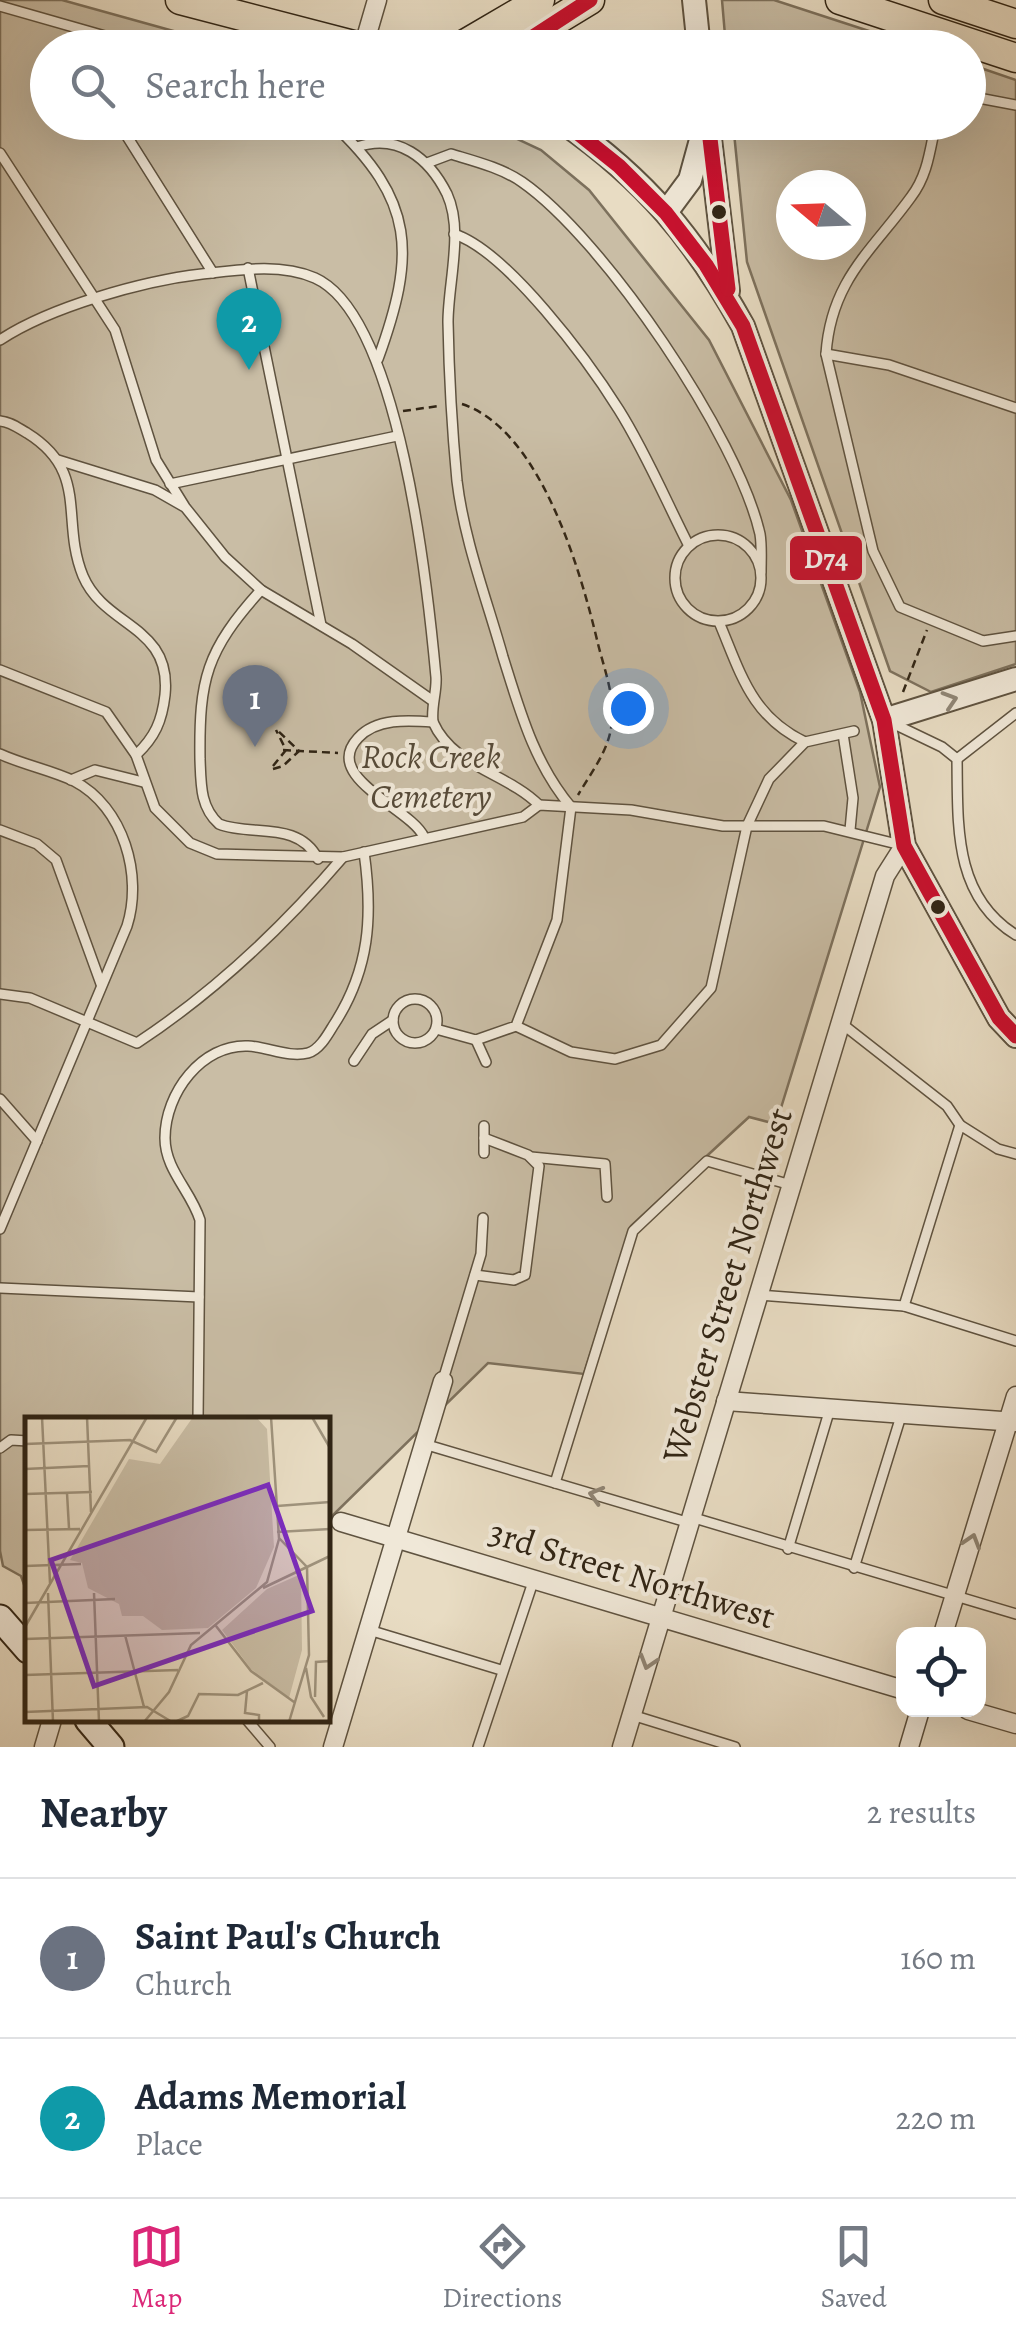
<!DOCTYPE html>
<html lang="en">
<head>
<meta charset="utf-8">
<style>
  :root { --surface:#fff; --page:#f6f6f7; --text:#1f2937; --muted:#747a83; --line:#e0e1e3; --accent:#db2777 }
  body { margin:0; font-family:Alegreya,serif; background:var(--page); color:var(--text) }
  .controls { position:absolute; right:30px; bottom:30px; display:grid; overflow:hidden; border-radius:20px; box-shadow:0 10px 40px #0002 }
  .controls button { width:90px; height:90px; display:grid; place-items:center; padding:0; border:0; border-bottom:2px solid var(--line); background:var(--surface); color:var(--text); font:50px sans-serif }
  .compass { position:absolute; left:776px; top:170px; width:90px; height:90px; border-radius:50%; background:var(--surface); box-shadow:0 10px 40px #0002; rotate:289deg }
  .you { position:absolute; left:628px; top:708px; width:35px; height:35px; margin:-25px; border:8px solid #fff; border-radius:50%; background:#1a73e8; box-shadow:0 0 0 15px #1a73e833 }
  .badge { display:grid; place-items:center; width:65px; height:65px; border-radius:50%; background:var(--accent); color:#fff; font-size:32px; font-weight:700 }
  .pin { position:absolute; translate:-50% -82px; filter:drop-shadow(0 2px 5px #0008) }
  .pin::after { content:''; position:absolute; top:52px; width:35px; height:30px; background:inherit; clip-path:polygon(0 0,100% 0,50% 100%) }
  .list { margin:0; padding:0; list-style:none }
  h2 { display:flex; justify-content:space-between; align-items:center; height:130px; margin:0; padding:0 40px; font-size:42px }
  h2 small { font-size:32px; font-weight:400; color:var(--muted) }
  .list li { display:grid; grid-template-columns:65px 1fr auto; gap:30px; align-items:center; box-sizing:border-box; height:160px; padding:0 40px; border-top:2px solid var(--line) }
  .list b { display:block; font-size:38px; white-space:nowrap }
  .list p { margin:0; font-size:32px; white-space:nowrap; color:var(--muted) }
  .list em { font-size:32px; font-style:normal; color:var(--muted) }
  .icon { flex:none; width:55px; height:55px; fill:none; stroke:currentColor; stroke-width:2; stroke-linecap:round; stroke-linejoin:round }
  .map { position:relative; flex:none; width:1016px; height:1747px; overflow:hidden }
  .search { position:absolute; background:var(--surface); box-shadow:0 10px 40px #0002; left:30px; right:30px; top:30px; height:110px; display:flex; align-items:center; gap:25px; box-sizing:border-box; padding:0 35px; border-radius:55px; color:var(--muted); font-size:38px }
  .sheet { height:450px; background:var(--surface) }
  nav { display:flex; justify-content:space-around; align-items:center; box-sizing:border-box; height:140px; border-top:2px solid var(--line); background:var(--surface); font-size:28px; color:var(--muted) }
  nav a { display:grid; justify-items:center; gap:5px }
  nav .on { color:var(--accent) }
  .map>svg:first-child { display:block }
</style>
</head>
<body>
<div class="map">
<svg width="1016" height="1747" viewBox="0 0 1016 1747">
  <rect width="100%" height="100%" fill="#e8dcc3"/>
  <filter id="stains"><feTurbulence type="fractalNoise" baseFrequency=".002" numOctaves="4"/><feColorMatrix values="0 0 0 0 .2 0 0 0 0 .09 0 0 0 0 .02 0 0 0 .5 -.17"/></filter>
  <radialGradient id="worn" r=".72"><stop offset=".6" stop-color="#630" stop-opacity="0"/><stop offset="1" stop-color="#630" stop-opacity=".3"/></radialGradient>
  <g fill="#c9bda5" stroke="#7d715d" stroke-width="2.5" fill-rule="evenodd">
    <polygon points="0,0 62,0 231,47 48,48 48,122 483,123 541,150 589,190 709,340 791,500 860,692 880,787 776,1124 749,1117 631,1226 584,1374 488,1363 328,1520 328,1420 28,1420 27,1593 21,1576 3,1566 0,1551"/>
    <polygon points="722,0 774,0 918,47 726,47"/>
    <path d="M969,64L1016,80V664L931,692L890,671L747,262L733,123L968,122ZM791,185H851V245H791Z"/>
  </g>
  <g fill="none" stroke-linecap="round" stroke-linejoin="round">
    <g stroke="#5f5340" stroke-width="12">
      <g id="service">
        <polyline points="0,6 147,48"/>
        <polyline points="968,96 1016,105"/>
        <polyline points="118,122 213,273"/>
        <path d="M331,122C416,201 416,254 378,359"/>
        <path d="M936,122C930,149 928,175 911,197C872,251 831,280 826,354L873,551L900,607L983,641L1016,636"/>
        <path d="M357,147C398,133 429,158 447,194C464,231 448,283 448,322C449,375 452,429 457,481C464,540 487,600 503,657C520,711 534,763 571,807L557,920L516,1026L476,1040L436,1029"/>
        <polyline points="0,153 115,330 156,460 185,507 225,557 261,590 352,644 433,701"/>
        <path d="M427,163L451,154C474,161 502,168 522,182C604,239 738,437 760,534C762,546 761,560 761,572"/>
        <path d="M454,234C507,251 589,362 619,410C646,453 666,501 689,546"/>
        <polyline points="248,268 321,625"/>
        <path d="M0,340C50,307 142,281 202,274C238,270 280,263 315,278C400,316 428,590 436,677C437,692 431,706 433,722C453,767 507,773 539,805"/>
        <polyline points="826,354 889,365 1016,408"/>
        <path d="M0,421C11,422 18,428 27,433C90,472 60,520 83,576C105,628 172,625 165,695C162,721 155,737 136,755"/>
        <polyline points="58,460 155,490 183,506"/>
        <polyline points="170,484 397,436"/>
        <circle cx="718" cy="578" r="43"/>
        <path d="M261,590C206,651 199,679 200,759C201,784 200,807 219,824C251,837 298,820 318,859"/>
        <path d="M719,622C741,674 751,716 805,742"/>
        <polyline points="0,670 106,712 136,755 155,808 190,843 217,854 343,857 523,817 539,805 631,810 723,826 824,826 901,845"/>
        <path d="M892,723L942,747L957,759C958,825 953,896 1016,935"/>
        <polyline points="843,734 853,798 850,830"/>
        <path d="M0,754C24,765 51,770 74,781C124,807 143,876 127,926L0,1229"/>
        <polyline points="957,759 1016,713"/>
        <polyline points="71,780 95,770 143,782"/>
        <polyline points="0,830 37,844 56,860 101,984"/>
        <path d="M424,837C411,808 321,778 358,738C376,718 408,720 433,722"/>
        <path d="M0,994L30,998L137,1043C213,993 284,926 343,857"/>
        <circle cx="415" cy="1021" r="22"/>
        <polyline points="841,1023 947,1106 960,1125"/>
        <polyline points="516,1026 571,1052 615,1059 661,1045 711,988 747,826 769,779 805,742 854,731"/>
        <polyline points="476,1040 486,1062"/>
        <polyline points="354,1061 372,1034 393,1020"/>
        <polyline points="0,1099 37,1141"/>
        <polyline points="484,1126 484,1153"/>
        <polyline points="531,1157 605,1164 607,1197"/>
        <polyline points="475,1275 514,1280 525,1275 539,1166 528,1155 484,1138"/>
        <polyline points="0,1288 199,1297"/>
        <polyline points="758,1295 904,1306 1016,1341"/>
        <polyline points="904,1306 960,1125 998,1149 1016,1154"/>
        <polyline points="443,1380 481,1254 483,1218"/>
        <path d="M198,1420L200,1220C191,1191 165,1170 165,1138C165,1093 202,1044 248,1046C268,1047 289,1058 308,1053C319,1050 327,1036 333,1026C370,970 373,916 364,852"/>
        <polyline points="424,1444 690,1523"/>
        <polyline points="0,1448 11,1440 28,1441"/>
        <polyline points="555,1483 633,1231 707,1161 791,1185"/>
        <polyline points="691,1517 1016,1614"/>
        <polyline points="788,1549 829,1412"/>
        <polyline points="854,1568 901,1416"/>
        <polyline points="369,1630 501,1670"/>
        <polyline points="632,1715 735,1747"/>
        <polyline points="247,1720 270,1747"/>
        <polyline points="478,1747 534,1579"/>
      </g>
    </g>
    <g stroke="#5f5340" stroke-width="21">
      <g id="minor">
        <polyline points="363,48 377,0"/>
        <polyline points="726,1401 1016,1422"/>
        <polyline points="341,1522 904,1690"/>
        <polyline points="943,1634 1016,1396"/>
        <polyline points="968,1710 1016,1724"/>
        <polyline points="44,1747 52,1720"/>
        <polyline points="333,1747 443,1381"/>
        <polyline points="622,1747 885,876 904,846"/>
        <polyline points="909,1747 920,1710"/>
      </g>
    </g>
    <g stroke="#5f5340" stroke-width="26">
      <g id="tertiary">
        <polyline points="694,0 699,48"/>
        <path d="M563,122C646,180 694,238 743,326L884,720L904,846L999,1018L1016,1036"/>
        <polyline points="708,122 728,291"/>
        <polyline points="667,211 690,180 704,129"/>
        <polyline points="884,720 1016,679"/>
      </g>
    </g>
    <g stroke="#312515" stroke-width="29">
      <g id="secondary">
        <polyline points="0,1618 28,1650"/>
        <polyline points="88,1720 111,1747"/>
      </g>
    </g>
    <g stroke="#312515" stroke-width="31">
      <g id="primary">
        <polyline points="180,0 365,48"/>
        <polyline points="840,0 1016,58"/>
        <polyline points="943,0 1016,24"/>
        <polyline points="458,48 540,0"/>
        <polyline points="511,48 590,0"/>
      </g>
    </g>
    <g stroke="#312515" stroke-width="2.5" stroke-dasharray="8 5" stroke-linecap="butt">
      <path d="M462,404C541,430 581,572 598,644C604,668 614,694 612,719C611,748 592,771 578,795"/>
      <polyline points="403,411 439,406"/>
      <polyline points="903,692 927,630"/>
      <polyline points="283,750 338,753"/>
      <polyline points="273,766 286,750 276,730"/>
      <polyline points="273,769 283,766 299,751 276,729"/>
    </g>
    <use href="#service" stroke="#f0e8d8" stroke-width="9"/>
    <use href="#minor" stroke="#f0e8d8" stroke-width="18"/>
    <use href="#tertiary" stroke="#f0e8d8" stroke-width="22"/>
    <use href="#secondary" stroke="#f0e8d8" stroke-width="25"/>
    <use href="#primary" stroke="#e8dcc3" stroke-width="28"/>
    <g stroke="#f0e8d8" stroke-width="22">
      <g id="bus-1">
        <polyline points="516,48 590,0"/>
        <polyline points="564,122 619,166 666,213 706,265 743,326 884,720 904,846 999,1018 1016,1036"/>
        <polyline points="708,122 728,289"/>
      </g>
    </g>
    <use href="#bus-1" stroke="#c8102e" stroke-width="15"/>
  </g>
  <defs><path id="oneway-chevron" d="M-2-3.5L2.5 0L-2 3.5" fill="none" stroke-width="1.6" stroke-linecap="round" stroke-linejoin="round" transform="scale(2.5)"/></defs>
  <g stroke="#908676">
    <use href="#oneway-chevron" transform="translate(950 700) rotate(-18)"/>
    <use href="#oneway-chevron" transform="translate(596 1495) rotate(-164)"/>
    <use href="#oneway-chevron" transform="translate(972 1541) rotate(-73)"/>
    <use href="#oneway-chevron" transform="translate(648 1662) rotate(107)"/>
  </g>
  <g fill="#312515" stroke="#f0e8d8" stroke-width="4">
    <circle cx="719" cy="212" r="9"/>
    <circle cx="938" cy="907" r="9"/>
  </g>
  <g text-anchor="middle" stroke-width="8" stroke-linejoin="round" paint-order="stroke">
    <g font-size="35" font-style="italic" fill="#574b39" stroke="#f0e8d8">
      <text x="431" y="768">Rock Creek<tspan x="431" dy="40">Cemetery</tspan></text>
    </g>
    <g font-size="35" fill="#312515" stroke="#f0e8d8">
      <text transform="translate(727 1285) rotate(-73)" y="12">Webster Street Northwest</text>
      <text transform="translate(632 1574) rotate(17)" y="12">3rd Street Northwest</text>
    </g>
  </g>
  <g transform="translate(25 1417)">
    <rect width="305" height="305" fill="#e8dcc3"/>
    <path d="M168,0H231L242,12L249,130L231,171L183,211L137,213L118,199H97L94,187L63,171L57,146L45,143L104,42L135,47ZM276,157L277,233L264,281L226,252L197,213L242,172Z" fill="#c9bda5"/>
    <path fill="none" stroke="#9f937d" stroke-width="2.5" d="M17,0L25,166M62,0L66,95M246,0L254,121L282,150M287,0L305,31M0,27L105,23L131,35L152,0M0,52L64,49M42,76L44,111M0,77L67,75M252,89L305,85M0,113L55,112M252,115L305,112M0,149L56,147M238,171L305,139M23,176L28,305M69,176L74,305M0,186L90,182M191,209L226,254L269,285M0,210L122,0M100,218L119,290M0,222L175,216M304,244L305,208M281,251L286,280L299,300M0,258L153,253M222,274L220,296L234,298V305M290,280L291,245L305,244M0,295L122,290L147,305M119,305L144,275L166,228L242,165L254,122M150,305L163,299L174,277L213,278L238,266M264,305L284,238L282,150"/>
    <path fill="#7b2cbf" fill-opacity="0.15" stroke="#7b2cbf" stroke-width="5" d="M243,68L287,194L69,269L26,143Z"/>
    <rect width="305" height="305" fill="none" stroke="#312515" stroke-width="5"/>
  </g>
  <rect stroke="#f0e8d8" stroke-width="4" x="788" y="534" width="76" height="48" rx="10" fill="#c8102e"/>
  <g font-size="28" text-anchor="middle" font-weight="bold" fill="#fff">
    <text x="826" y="568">D74</text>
  </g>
  <rect width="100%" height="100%" filter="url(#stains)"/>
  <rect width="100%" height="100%" fill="url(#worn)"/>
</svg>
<div class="controls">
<button><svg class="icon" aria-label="locate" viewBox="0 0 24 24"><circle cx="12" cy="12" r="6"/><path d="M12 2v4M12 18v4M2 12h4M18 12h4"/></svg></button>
</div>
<svg class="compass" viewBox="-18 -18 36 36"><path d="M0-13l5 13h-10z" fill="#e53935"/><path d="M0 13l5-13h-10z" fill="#747a83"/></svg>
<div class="you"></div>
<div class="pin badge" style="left:255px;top:747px;background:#6b7280">1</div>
<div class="pin badge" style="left:249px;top:370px;background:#0f9aa8">2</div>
<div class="search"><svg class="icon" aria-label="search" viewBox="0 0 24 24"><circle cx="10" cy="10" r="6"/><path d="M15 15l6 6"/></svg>Search here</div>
</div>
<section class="sheet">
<h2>Nearby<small>2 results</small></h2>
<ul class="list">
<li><span class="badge" style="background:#6b7280">1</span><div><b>Saint Paul's Church</b><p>Church</p></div><em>160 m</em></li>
<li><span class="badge" style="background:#0f9aa8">2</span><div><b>Adams Memorial</b><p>Place</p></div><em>220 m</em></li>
</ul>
</section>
<nav>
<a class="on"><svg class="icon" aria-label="map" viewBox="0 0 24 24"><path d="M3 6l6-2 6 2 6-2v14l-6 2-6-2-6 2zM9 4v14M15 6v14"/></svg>Map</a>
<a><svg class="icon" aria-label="directions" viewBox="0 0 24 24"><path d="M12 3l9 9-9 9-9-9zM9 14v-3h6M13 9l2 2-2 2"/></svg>Directions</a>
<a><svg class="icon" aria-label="saved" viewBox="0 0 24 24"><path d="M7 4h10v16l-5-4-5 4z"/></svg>Saved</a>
</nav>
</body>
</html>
